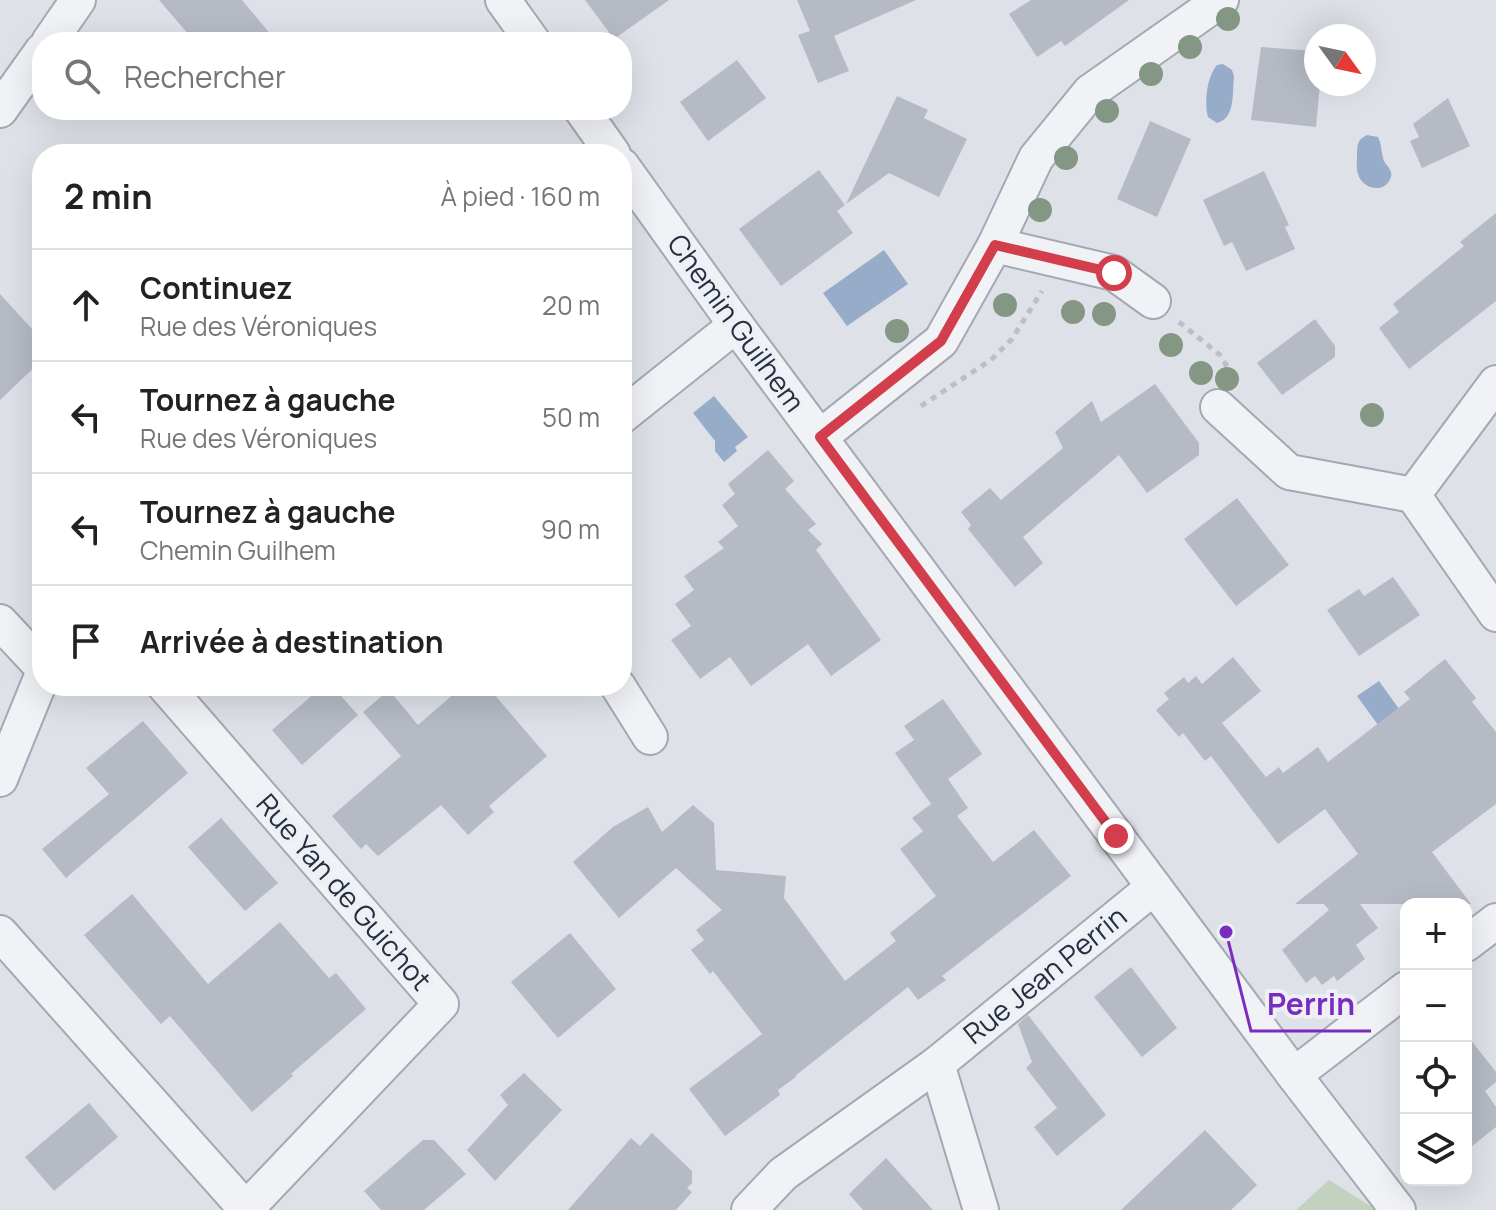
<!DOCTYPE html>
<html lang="fr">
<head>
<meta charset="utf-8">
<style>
  :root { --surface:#fff; --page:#f6f6f6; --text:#222; --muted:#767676; --line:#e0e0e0 }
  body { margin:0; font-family:Manrope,sans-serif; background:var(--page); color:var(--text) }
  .controls { position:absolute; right:24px; bottom:24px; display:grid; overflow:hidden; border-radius:16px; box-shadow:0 8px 32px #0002 }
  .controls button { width:72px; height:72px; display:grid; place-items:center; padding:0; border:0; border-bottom:2px solid var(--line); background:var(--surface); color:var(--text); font:40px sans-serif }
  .compass { position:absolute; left:1304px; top:24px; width:72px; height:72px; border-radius:50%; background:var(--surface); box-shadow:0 8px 32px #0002; rotate:123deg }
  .stop { position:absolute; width:24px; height:24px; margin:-18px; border:6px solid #d23e4b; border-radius:50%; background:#fff }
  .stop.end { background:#d23e4b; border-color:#fff; box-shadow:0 2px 8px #0008 }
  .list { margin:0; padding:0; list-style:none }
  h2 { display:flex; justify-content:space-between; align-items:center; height:104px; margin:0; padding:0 32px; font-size:34px }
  h2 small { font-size:26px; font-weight:400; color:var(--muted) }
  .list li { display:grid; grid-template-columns:52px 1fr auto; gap:24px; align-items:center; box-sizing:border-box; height:112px; padding:0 32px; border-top:2px solid var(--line) }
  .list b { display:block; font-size:30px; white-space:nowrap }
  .list p { margin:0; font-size:26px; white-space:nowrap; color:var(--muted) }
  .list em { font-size:26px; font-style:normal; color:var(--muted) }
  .icon { flex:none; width:44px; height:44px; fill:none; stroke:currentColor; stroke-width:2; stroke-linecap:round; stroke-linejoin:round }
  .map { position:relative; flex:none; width:1496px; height:1210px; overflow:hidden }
  .search { position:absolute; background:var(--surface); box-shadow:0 8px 32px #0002; left:32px; top:32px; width:600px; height:88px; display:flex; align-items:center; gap:20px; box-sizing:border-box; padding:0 28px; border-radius:32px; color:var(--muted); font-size:30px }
  .panel { position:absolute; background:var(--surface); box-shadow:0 8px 32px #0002; left:32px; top:144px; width:600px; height:552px; border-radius:32px }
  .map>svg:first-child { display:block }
</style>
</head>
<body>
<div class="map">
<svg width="1496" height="1210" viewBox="0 0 1496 1210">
  <rect width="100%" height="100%" fill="#dee1e8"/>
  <polygon fill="#c2d2be" points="1329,1180 1377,1210 1296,1210"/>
  <g fill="#97acc9">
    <path d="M1223,64L1232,70L1234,76C1232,93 1236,118 1217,123L1208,117C1204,101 1207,77 1217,65Z"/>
    <path d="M1367,135L1378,137C1382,145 1381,152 1384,161C1387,167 1393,170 1391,177C1385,195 1362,189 1358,174C1356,169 1357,161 1357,156C1357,145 1357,140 1367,135Z"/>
    <polygon points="884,250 908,284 847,326 823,293"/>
    <polygon points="714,396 748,437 735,447 737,451 724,462 715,451 715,441 693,413"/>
    <polygon points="1379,681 1407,720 1386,736 1357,696"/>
  </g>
  <g fill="#b5bac5">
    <polygon points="159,0 242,0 277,42 195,42"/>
    <polygon points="585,0 669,0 614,39"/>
    <polygon points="797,0 916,0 834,36 849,71 818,83 798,35 810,31"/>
    <polygon points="1031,0 1129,0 1065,46 1061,41 1037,57 1009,14"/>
    <polygon points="1261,47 1316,51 1316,84 1320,84 1316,127 1251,120"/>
    <polygon points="737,60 766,98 708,141 680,102"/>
    <polygon points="897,96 928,110 924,118 967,139 939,197 889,173 846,204"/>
    <polygon points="1448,98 1470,146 1422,168 1410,141 1419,137 1413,124"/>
    <polygon points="1150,121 1191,139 1157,217 1117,199"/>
    <polygon points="819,170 845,205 837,211 853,233 781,286 739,229"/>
    <polygon points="1264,171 1289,225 1285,227 1295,249 1246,271 1232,242 1224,246 1203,200"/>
    <polygon points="1496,213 1496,301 1409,369 1379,328 1399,312 1393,304 1464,246 1460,242"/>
    <polygon points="0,294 42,340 42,360 0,400"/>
    <polygon points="1315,319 1335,346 1335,357 1282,395 1257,363"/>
    <polygon points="1155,384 1199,443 1199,455 1147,493 1119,455 1023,537 1043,563 1015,587 968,529 971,525 961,512 990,488 1001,500 1063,448 1055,432 1092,401 1101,422"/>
    <polygon points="768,450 794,481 785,489 816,524 808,530 822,544 816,550 881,640 831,676 808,644 751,686 730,657 700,679 671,640 691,626 675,604 694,590 684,576 724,548 718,542 738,526 722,505 735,494 728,484"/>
    <polygon points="1237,498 1289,565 1236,606 1184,539"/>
    <polygon points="1393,577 1420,615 1359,656 1327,610 1359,589 1364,596"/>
    <polygon points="1233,657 1261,691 1222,723 1266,777 1279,767 1283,773 1318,747 1328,762 1410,699 1404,692 1445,659 1476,698 1472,702 1496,732 1496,804 1432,852 1471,904 1360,904 1378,928 1356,945 1365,959 1337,981 1334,976 1322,985 1315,976 1306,983 1282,950 1329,910 1324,904 1295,904 1358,854 1325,809 1278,844 1211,756 1205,761 1183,733 1179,737 1156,710 1169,699 1164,693 1184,677 1188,683 1196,676 1202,684"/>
    <polygon points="323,686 332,686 358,715 302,765 272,730"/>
    <polygon points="463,686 487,686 547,756 489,806 494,812 468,835 441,805 378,856 366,844 361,849 332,816 401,756 363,712 389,690 418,725"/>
    <polygon points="943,699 982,754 948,779 968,808 957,816 993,862 1034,830 1071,876 942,976 946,980 918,1000 908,987 795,1076 796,1077 778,1090 780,1095 725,1136 689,1089 762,1034 713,971 710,974 691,950 704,940 696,930 722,910 676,868 619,918 573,862 613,827 648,807 662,832 693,805 714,823 716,870 786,876 784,898 845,981 896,941 890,933 936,896 900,849 923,831 912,818 931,804 895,753 914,740 904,726"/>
    <polygon points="143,721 188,773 66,878 42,849 109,794 86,768"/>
    <polygon points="221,818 278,883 245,911 188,847"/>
    <polygon points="132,894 208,984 280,922 329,978 336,973 366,1009 291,1074 293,1076 252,1112 170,1016 161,1024 84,935"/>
    <polygon points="570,933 616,989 558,1038 511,982"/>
    <polygon points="1131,967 1177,1028 1142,1057 1094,997"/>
    <polygon points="1028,1015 1106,1115 1057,1156 1034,1127 1057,1108 1026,1068 1032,1062 1018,1024"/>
    <polygon points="1466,1034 1496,1072 1496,1082 1485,1091 1496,1107 1496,1127 1466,1151"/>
    <polygon points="524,1073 562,1110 495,1181 467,1150 508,1105 500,1095"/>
    <polygon points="89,1103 118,1137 54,1191 25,1157"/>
    <polygon points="1205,1130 1257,1185 1231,1210 1121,1210"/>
    <polygon points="652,1133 692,1171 692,1183 687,1188 692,1192 676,1210 568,1210 631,1138 640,1146"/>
    <polygon points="423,1140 434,1140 466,1174 424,1210 381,1210 364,1191"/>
    <polygon points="886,1158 933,1210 863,1210 849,1194"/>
  </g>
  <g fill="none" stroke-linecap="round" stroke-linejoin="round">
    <g stroke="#a3a8b2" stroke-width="38">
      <g id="minor">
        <polyline points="503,0 533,42"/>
        <polyline points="49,42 78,0"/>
        <polyline points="0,110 42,51"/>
        <polyline points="582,110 613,154"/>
        <polyline points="622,166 736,325 1294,1075 1398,1210"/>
        <polyline points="995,245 1114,273 1153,301"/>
        <polyline points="1496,383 1413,495 1496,614"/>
        <polyline points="1218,407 1289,472 1413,495"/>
        <polyline points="622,416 736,325"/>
        <polyline points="820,437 941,341 995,245 1036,158 1090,92 1221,0"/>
        <polyline points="0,622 42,667"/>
        <polyline points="618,686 650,737"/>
        <polyline points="0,779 42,676"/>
        <polyline points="0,933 246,1209 441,1004 165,686"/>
        <polyline points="1466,944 1496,921"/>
        <polyline points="937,1064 981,1210"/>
        <polyline points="1294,1075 1406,989"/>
        <polyline points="749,1210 783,1174 937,1064 1154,887"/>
      </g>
    </g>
    <g stroke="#bbbfc6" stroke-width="5" stroke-dasharray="6 6" stroke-linecap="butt">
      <polyline points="1179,322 1220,355 1231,373"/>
      <polyline points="921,406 991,360 1012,339 1042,291"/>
    </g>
    <use href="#minor" stroke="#f0f2f6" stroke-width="34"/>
  </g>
  <g fill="#839784">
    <circle cx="1228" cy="19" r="12"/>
    <circle cx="1190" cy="47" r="12"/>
    <circle cx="1151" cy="74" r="12"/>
    <circle cx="1107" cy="111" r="12"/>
    <circle cx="1066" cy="158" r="12"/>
    <circle cx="1040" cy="210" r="12"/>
    <circle cx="1005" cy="305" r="12"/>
    <circle cx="1073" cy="312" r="12"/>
    <circle cx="1104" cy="314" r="12"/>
    <circle cx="897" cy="331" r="12"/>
    <circle cx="1171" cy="345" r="12"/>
    <circle cx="1201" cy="373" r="12"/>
    <circle cx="1227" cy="379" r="12"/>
    <circle cx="1372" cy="415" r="12"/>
  </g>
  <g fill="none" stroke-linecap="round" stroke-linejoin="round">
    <polyline stroke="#d23e4b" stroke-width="10" points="1114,273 995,245 941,341 820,437 1116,836"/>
  </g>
  <g text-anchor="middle" stroke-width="8" stroke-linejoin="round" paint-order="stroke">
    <g font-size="28" fill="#262e3f" stroke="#edf0f5">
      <text transform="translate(736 323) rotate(54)" y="10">Chemin Guilhem</text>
      <text transform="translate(344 892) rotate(49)" y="10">Rue Yan de Guichot</text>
      <text transform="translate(1045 975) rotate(-39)" y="10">Rue Jean Perrin</text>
    </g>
  </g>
  <path fill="none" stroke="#7b2cbf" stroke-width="3" d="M1226 932L1251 1031H1371"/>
  <circle fill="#7b2cbf" stroke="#edf0f5" stroke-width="3" cx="1226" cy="932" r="8"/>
  <g font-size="30" text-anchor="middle" font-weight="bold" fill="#7b2cbf" stroke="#edf0f5" stroke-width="8" stroke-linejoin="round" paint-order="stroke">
    <text x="1311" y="1015">Perrin</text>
  </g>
</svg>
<div class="controls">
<button>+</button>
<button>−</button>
<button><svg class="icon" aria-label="locate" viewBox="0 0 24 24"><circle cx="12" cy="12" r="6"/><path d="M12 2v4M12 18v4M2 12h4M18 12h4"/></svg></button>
<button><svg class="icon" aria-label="layers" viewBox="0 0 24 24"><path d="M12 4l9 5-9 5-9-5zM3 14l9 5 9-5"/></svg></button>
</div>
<svg class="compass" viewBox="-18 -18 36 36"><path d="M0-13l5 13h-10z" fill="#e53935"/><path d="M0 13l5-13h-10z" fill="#767676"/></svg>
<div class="stop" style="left:1114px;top:273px"></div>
<div class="stop end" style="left:1116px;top:836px"></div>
<div class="search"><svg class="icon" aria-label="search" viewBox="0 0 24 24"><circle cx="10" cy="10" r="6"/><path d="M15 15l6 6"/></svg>Rechercher</div>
<section class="panel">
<h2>2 min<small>À pied · 160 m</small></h2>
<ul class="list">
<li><svg class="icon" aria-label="ahead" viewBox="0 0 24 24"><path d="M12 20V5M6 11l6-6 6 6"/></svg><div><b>Continuez</b><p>Rue des Véroniques</p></div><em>20 m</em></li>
<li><svg class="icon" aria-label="left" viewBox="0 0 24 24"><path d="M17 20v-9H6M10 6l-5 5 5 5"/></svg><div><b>Tournez à gauche</b><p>Rue des Véroniques</p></div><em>50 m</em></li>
<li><svg class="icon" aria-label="left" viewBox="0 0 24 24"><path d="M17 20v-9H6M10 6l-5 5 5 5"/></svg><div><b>Tournez à gauche</b><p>Chemin Guilhem</p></div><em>90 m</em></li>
<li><svg class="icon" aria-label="arrive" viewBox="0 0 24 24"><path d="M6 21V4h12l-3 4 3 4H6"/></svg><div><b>Arrivée à destination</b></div></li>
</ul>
</section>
</div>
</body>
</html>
